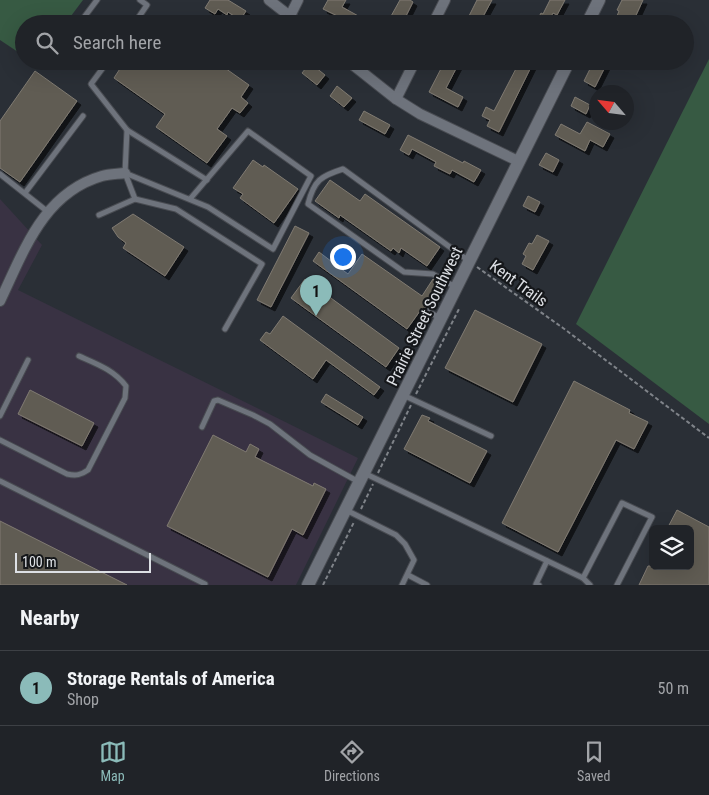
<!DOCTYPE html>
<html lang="en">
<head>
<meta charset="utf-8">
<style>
  :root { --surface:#202328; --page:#282b30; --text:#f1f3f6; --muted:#a2a4a8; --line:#3d4045; --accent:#8bbbb9 }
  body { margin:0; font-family:"Roboto Condensed",sans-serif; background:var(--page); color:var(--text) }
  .controls { position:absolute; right:15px; bottom:15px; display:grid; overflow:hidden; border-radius:8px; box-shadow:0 5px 20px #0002 }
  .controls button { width:45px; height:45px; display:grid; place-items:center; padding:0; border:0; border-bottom:1px solid var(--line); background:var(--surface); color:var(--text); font:25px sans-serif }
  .compass { position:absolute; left:589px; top:85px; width:45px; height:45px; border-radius:50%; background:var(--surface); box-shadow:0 5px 20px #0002; rotate:298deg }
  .scale { position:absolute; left:15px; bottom:12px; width:136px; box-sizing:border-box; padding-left:5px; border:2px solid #dde0e5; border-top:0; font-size:14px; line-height:18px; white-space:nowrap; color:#dde0e5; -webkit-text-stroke:4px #15171a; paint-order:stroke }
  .you { position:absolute; left:342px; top:256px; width:18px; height:18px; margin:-12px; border:4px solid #fff; border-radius:50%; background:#1a73e8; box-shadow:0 0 0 8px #1a73e833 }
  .badge { display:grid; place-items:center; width:32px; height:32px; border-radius:50%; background:var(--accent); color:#111; font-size:16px; font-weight:700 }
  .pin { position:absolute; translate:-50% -41px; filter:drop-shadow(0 1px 2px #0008) }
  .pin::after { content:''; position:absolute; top:26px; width:18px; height:15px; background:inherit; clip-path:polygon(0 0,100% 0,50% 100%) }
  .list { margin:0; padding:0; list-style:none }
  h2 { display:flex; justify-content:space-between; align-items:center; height:65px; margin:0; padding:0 20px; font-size:21px }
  h2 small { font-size:16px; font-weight:400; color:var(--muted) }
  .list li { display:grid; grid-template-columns:32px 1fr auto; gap:15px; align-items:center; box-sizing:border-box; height:75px; padding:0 20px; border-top:1px solid var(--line) }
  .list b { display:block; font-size:19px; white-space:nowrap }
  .list p { margin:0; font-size:16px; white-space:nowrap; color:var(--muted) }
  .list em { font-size:16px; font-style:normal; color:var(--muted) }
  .icon { flex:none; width:28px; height:28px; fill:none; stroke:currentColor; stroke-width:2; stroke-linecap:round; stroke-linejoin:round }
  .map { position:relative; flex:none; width:709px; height:585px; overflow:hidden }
  .search { position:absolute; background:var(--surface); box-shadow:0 5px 20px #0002; left:15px; right:15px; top:15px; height:55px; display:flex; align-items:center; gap:12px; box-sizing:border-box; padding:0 18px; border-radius:28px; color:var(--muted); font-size:19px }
  .sheet { height:140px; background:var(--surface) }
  nav { display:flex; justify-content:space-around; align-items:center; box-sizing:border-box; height:70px; border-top:1px solid var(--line); background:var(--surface); font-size:14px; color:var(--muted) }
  nav a { display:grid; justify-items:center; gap:2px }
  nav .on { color:var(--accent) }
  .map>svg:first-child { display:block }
</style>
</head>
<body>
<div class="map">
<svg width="709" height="585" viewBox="0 0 709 585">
  <defs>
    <filter id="shadow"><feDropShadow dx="4" dy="4" stdDeviation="0" flood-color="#0009"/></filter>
  </defs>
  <rect width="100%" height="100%" fill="#2a2f36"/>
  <polygon fill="#393243" points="0,199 42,245 18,290 358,458 296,585 0,585"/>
  <g fill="#375a43">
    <polygon points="0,0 83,0 65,24 24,24 24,56 0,40"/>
    <polygon points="709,59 709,424 576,324"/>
  </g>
  <g fill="#605b53" stroke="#807b72" filter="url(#shadow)">
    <polygon points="210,0 228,0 246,11 240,20 228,12 227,15 218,9 215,14 205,8"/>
    <polygon points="328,0 346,0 342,7 362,18 359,24 354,24 323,9"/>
    <polygon points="400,0 410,0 413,2 402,24 390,18"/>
    <polygon points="477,0 492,0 479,24 465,24"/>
    <polygon points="550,0 565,0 557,15 553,13 547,24 535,24 541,13 543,14"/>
    <polygon points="622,0 643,0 632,24 617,16 619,11 617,10"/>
    <polygon points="125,61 215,61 249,85 241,97 248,103 240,113 232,108 217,129 227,136 207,163 156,127 165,114 114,78"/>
    <polygon points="445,61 460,61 446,88 463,97 458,107 429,92"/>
    <polygon points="520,61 534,61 499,132 487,126 490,120 482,116 486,107 494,111"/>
    <polygon points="594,61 608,61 595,87 584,81"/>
    <polygon points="310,63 325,75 317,85 302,73"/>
    <polygon points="35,71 77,101 20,182 0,168 0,121"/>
    <polygon points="337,86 352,98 344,107 330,96"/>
    <polygon points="575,97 590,105 586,114 571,106"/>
    <polygon points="364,111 390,125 385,134 359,120"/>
    <polygon points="587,122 610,134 603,147 590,140 585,151 555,135 561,124 580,134"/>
    <polygon points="408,135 463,163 464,161 481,170 474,182 452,170 450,174 434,166 436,162 412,149 409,155 400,150"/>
    <polygon points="546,153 559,160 553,172 539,165"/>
    <polygon points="253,160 263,167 264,165 298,189 274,223 240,198 243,194 233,188"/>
    <polygon points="330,180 360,201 365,194 440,247 427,266 401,248 399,253 393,248 391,251 340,215 339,218 315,201"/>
    <polygon points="528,196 540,202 535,212 523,206"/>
    <polygon points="133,214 184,247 165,276 123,248 126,243 118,237 112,228"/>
    <polygon points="295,226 309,233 271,307 257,300"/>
    <polygon points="537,235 549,241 533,270 522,264 526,256 523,254 529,243 532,244"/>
    <polygon points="319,252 348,274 362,254 422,296 433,279 438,283 427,305 422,312 420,311 407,329 313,261"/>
    <polygon points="305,279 399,348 386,367 291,298"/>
    <polygon points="475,310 542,344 513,402 445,368"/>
    <polygon points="283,316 380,387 374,395 326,360 313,379 260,340 266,332 270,334"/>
    <polygon points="574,381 630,410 629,413 648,422 634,449 616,440 558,552 502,523"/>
    <polygon points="30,390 94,423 82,446 18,414"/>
    <polygon points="326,394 363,417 358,425 321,402"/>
    <polygon points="422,415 430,418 428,421 487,451 470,483 404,449"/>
    <polygon points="213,435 246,452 250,444 259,449 255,457 313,486 314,483 326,489 303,535 292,529 268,577 167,526"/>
    <polygon points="677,510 709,527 709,585 639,585 648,566 690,566 690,529 667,529"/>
    <polygon points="0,521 127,585 0,585"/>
  </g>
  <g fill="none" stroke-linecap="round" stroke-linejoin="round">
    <g stroke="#484b51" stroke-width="7">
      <g id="service">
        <polyline points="79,24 97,0"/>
        <polyline points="134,24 147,5 140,0"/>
        <polyline points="108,61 91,84 127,130 207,180"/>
        <polyline points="127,130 125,173 135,199"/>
        <polyline points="125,173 208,207 273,249 311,176 248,131 190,199"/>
        <polyline points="0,174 48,212"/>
        <polyline points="25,193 83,116"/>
        <polyline points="99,215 135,199 176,209 262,264 225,329"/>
        <path d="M444,281L433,274L404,272L308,204C314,180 321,176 343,169L469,261"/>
        <polyline points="440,318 429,312 444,281 456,287"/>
        <polyline points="403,395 491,436"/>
        <polyline points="0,416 28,360"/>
        <polyline points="202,427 214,401 218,400 253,415 270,424 310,455 359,482"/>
        <path d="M0,440L67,474C76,476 81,475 88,470L125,398L126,386C114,370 97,364 79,356"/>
        <polyline points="364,473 583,578 622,503 652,517 617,585"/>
        <polyline points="0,481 205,584"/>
        <polyline points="346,510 396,535 405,544 414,560 402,585"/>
        <polyline points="408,575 427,585"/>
        <polyline points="583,578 590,585"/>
        <polyline points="539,585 536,584 547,561"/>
      </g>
    </g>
    <g stroke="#484b51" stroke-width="12">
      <g id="minor">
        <polyline points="269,0 300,24"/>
        <polyline points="290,16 298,0"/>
        <polyline points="433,24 445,0"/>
        <polyline points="348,61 396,99 420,114 518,161"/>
        <polyline points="396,99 415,61"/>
        <path d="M0,301C24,251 43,193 102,176C109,174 118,174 125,173"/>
      </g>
    </g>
    <g stroke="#484b51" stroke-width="14">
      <g id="tertiary">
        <polyline points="587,24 599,0"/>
        <polyline points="308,585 569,61"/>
      </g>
    </g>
    <g stroke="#7f8389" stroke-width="2" stroke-dasharray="4 2.5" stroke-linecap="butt">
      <polyline points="477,267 563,328 709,438"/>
      <polyline points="416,394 460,307"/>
      <polyline points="378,473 411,405"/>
      <polyline points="361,509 373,484"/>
      <polyline points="323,585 354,522"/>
    </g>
    <use href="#service" stroke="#6e737c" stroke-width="5"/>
    <use href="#minor" stroke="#6e737c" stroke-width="10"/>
    <use href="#tertiary" stroke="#6e737c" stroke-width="12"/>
  </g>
  <g text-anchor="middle" stroke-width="4.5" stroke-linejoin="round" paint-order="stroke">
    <g font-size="16" fill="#dde0e5" stroke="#15171a">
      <text transform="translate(519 283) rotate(36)" y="6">Kent Trails</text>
      <text transform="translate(424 316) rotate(-64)" y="6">Prairie Street Southwest</text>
    </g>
  </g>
</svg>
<div class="controls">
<button><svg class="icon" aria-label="layers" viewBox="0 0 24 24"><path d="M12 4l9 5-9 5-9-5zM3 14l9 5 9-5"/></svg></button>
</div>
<svg class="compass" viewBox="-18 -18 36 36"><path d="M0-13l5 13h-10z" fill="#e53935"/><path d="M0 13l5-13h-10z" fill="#a2a4a8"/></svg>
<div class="scale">100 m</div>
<div class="you"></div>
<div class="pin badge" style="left:316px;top:316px">1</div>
<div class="search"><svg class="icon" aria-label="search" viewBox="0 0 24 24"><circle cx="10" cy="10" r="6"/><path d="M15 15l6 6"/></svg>Search here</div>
</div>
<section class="sheet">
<h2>Nearby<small></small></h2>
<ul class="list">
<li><span class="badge">1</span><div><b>Storage Rentals of America</b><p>Shop</p></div><em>50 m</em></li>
</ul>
</section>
<nav>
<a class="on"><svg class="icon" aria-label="map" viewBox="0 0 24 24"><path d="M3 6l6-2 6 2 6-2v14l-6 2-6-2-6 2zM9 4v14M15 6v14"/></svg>Map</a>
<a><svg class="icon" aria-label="directions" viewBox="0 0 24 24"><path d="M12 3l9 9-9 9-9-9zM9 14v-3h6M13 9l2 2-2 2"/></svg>Directions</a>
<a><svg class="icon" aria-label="saved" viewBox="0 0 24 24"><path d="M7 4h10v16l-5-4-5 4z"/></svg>Saved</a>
</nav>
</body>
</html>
